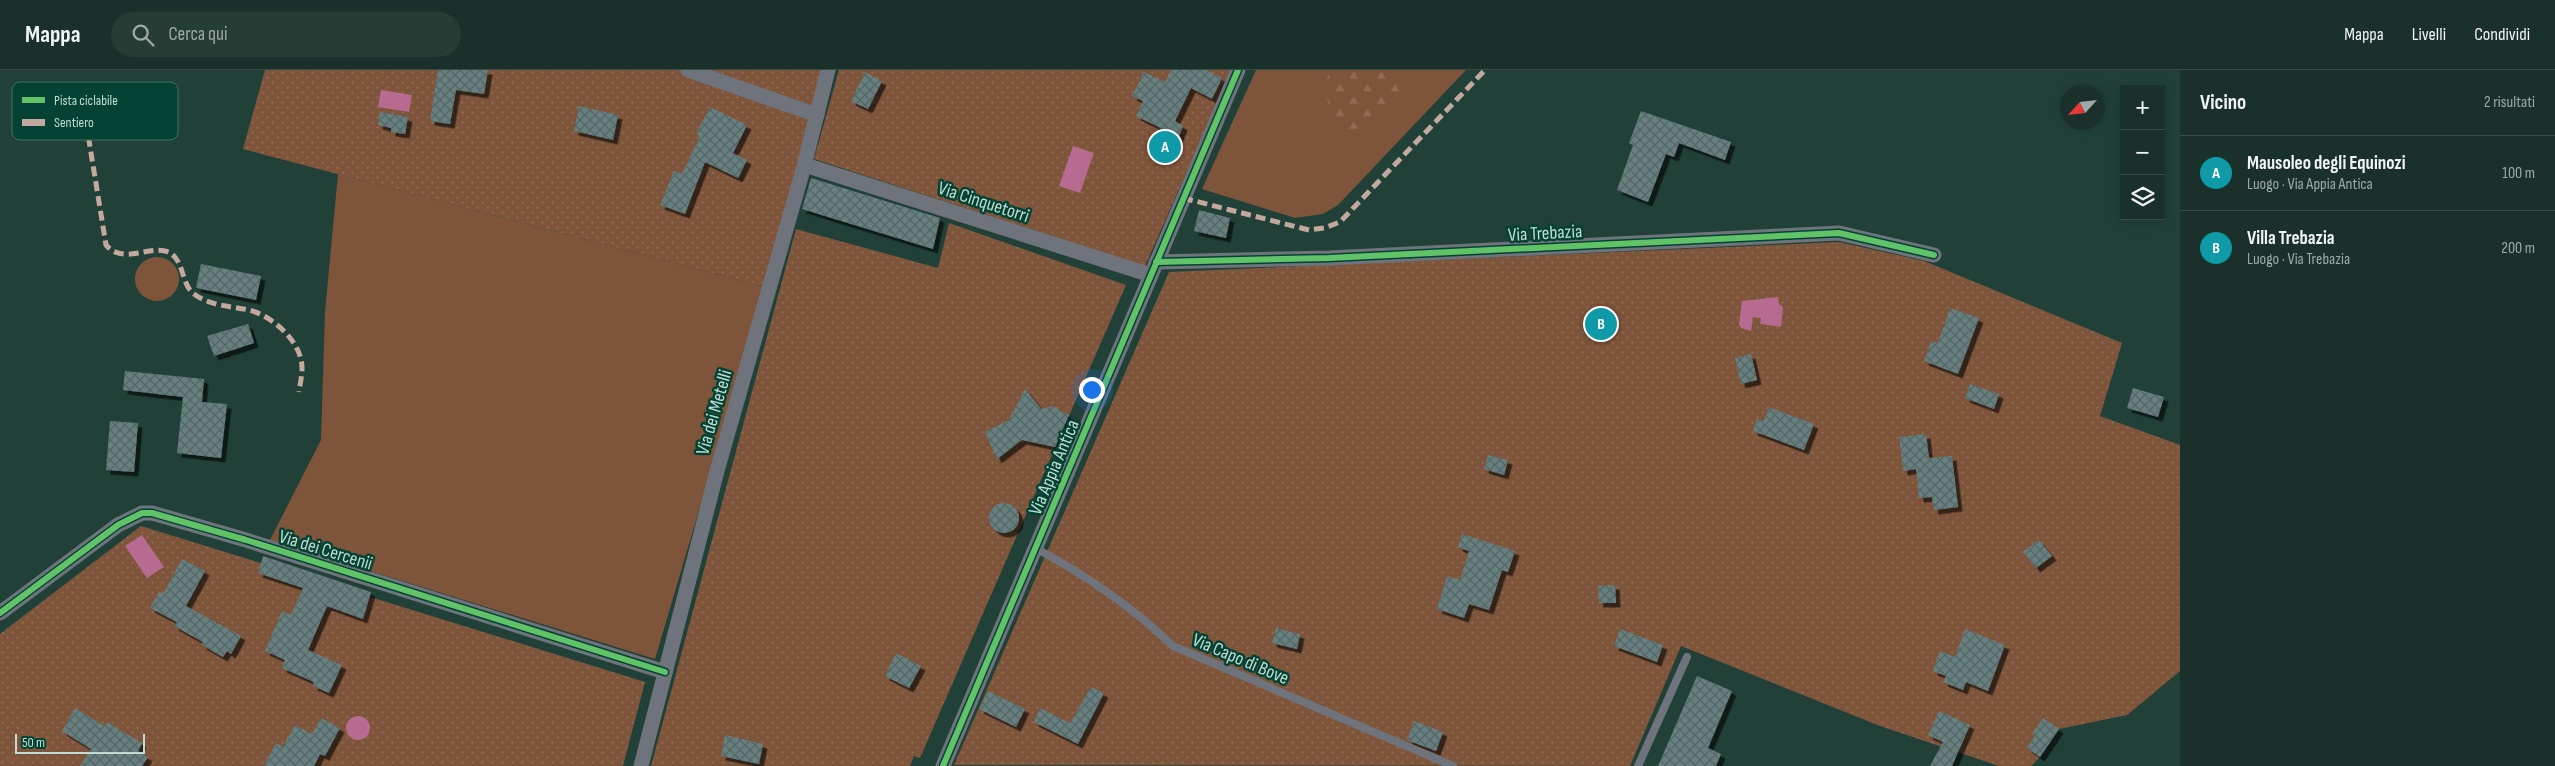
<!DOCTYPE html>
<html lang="it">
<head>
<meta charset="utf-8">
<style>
  :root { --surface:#19312a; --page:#263d36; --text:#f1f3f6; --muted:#9fa9a8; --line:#374c47; --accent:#db2777 }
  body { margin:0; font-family:"Sofia Sans Condensed",sans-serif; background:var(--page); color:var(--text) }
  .controls { position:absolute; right:15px; top:15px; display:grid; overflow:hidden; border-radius:0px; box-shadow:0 2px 12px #0003 }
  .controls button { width:45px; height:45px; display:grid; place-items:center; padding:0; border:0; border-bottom:1px solid var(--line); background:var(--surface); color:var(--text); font:25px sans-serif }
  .compass { position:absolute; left:2060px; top:15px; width:45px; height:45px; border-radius:50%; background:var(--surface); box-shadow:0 2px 12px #0003; rotate:243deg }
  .scale { position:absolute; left:15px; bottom:12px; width:130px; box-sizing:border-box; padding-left:5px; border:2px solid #c1dcd2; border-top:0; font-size:14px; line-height:18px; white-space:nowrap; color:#c1dcd2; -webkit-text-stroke:4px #044334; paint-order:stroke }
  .you { position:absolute; left:1091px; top:319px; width:18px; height:18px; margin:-12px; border:4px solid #fff; border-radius:50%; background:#1a73e8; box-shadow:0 0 0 8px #1a73e833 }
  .badge { display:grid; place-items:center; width:32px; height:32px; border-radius:50%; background:var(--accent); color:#fff; font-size:16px; font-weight:700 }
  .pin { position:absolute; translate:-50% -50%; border:2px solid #fff; box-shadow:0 1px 5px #0006 }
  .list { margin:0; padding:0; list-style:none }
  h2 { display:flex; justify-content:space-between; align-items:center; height:65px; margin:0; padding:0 20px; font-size:21px }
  h2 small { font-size:16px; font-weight:400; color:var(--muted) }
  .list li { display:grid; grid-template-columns:32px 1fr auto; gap:15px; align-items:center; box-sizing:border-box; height:75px; padding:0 20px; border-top:1px solid var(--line) }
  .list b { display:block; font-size:19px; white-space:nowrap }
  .list p { margin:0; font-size:16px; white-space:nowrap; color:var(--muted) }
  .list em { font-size:16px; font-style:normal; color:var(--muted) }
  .icon { flex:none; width:28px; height:28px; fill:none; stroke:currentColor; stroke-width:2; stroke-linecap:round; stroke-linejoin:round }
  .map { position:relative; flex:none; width:2180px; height:696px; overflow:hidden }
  header { display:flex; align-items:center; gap:30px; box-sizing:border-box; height:70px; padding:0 25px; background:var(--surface); border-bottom:1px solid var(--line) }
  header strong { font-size:24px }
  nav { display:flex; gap:28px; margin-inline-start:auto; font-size:18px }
  .search { width:350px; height:45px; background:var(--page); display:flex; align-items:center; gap:12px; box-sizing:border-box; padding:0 18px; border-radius:28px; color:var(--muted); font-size:19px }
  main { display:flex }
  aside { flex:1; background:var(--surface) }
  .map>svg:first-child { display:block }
</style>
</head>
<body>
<header>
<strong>Mappa</strong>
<div class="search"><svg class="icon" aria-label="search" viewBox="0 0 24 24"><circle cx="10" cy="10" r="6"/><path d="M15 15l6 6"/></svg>Cerca qui</div>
<nav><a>Mappa</a><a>Livelli</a><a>Condividi</a></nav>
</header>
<main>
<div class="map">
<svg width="2180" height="696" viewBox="0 0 2180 696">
  <defs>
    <pattern id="forest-firs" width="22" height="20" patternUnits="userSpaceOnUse" patternTransform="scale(1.25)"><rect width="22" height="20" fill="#7e553a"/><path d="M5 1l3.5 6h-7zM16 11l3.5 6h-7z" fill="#8e6d56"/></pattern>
    <pattern id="garden-dots" width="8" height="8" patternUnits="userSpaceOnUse" patternTransform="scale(1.25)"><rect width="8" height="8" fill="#7e553a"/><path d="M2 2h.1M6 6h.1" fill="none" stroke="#8e6d56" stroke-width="1.8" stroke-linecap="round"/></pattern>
    <pattern id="building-cross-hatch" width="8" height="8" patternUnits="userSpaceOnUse" patternTransform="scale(1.25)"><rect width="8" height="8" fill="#677f80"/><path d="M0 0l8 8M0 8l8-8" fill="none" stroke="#556766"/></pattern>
    <filter id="shadow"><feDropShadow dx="4.5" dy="4.5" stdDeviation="0" flood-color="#0009"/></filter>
  </defs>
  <rect width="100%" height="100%" fill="#214138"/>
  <g fill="#7e553a">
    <polygon points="1256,0 1466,0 1338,135 1323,144 1295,148 1202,119"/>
    <polygon points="338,104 765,217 655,589 270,470 321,370 325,242"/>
    <circle cx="157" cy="209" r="22"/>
  </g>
  <path fill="url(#forest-firs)" d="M1338,0H1401C1400,8 1402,20 1400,28C1392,49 1367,66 1346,69C1332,56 1331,36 1323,18L1329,3Z"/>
  <g fill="url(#garden-dots)">
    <polygon points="265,0 828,0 765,217 243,79"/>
    <polygon points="839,0 1232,0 1145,196 814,89"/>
    <polygon points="949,153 1126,215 920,688 914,686 910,696 651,696 796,159 938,198"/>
    <polygon points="1839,172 1924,191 2122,273 2100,346 2180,375 2180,601 2127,645 2059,659 2040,687 2031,696 1999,696 1880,656 1681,576 1630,696 954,695 1169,202"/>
    <polygon points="141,456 645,612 623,696 0,696 0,564"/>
  </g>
  <g fill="#b76b90">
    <polygon points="381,20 412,25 409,42 378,37"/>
    <polygon points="1073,76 1094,83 1080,123 1059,116"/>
    <polygon points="1778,227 1779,234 1783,237 1781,257 1760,254 1761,248 1753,247 1751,261 1741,258 1739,254 1742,231"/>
    <polygon points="142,465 164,497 147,508 125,476"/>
    <circle cx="358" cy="658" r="12"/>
  </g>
  <g fill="url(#building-cross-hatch)" filter="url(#shadow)">
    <polygon points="438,0 488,0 484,24 456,20 450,54 430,51"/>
    <polygon points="1171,0 1206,0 1222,8 1212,29 1191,18 1175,51 1183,56 1170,89 1152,82 1161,58 1136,46 1143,31 1132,26 1144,2 1165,12"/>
    <polygon points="865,2 882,11 868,39 851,31"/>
    <polygon points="579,36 618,45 613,70 574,61"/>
    <polygon points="710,37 747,55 733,83 747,90 738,108 705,92 685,144 660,135 674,101 682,104 700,66 696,64"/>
    <polygon points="1641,41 1731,72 1725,90 1679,73 1674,87 1666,84 1648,132 1617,120 1633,75 1629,73"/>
    <polygon points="380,42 408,47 405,64 391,62 391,58 378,55"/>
    <polygon points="811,108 940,148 933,179 802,139"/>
    <polygon points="1199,140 1230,148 1226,168 1194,161"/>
    <polygon points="201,194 261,206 256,230 196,218"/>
    <polygon points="1950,238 1979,248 1958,304 1924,291 1931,271 1938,273"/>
    <polygon points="248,254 254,273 214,286 207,266"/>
    <polygon points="1751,284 1757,310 1741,314 1735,288"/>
    <polygon points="125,301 204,309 202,332 227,334 221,388 177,383 183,327 123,320"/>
    <polygon points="1970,314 1999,324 1994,339 1965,328"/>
    <polygon points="2133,318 2164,327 2158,347 2127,338"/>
    <polygon points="1025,319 1041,339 1053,336 1069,345 1055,377 1022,370 997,389 985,362 1009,350"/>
    <polygon points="1769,337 1814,354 1804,380 1753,361 1757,349 1764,351"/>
    <polygon points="110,351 138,353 134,402 106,400"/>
    <polygon points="1926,364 1929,388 1952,386 1958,437 1934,440 1932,427 1919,428 1916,399 1903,401 1899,367"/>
    <polygon points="1488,385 1508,390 1504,405 1484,399"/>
    <circle cx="1004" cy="448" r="15"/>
    <polygon points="1462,464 1515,481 1508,502 1502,500 1489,540 1469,534 1464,548 1437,539 1447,506 1460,510 1469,481 1458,477"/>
    <polygon points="2039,470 2052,486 2036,498 2023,482"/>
    <polygon points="263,486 371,522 363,549 327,536 308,580 342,595 329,623 313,616 314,612 282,598 285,590 265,581 282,541 291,545 303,518 258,503"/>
    <polygon points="182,489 205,501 186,536 241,566 231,584 227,581 223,587 202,575 203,572 174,556 177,552 150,538 159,522 163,524"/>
    <polygon points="1615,515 1616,533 1599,533 1598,516"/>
    <polygon points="1276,558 1300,564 1297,579 1272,573"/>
    <polygon points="1620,559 1663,575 1657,592 1614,576"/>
    <polygon points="1965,559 2005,575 1988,621 1966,612 1963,620 1943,612 1946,606 1933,601 1940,581 1955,587"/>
    <polygon points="896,583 921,596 909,618 885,606"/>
    <polygon points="1697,606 1732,621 1708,678 1721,684 1716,696 1658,696"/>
    <polygon points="1091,617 1104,623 1078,674 1034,652 1040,638 1070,653"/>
    <polygon points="988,621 1025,639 1016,657 979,639"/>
    <polygon points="75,638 104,656 107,652 142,673 138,681 148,687 142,696 80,696 91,679 62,661"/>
    <polygon points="1939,641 1970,655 1952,696 1930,696 1943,672 1928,665"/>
    <polygon points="321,648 340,658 325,686 320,684 314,696 264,696 276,673 283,677 295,655 312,664"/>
    <polygon points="2043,648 2059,659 2040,687 2027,678 2035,666 2032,664"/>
    <polygon points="1414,651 1443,662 1436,681 1407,670"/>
    <polygon points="725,665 763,674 759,694 721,686"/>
  </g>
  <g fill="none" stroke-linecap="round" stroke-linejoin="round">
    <g stroke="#6f737c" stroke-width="8">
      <path d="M1035,478C1086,505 1131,536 1173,576L1453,696"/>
      <polyline points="1638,696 1687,587"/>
    </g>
    <g stroke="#6f737c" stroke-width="15">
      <polyline points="688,0 817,45"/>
      <polyline points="805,95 1151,205"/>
      <polyline points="1156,192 1329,188 1839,163 1934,185"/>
      <polyline points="0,543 118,455 142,443 152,443 246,470 665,602"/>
      <polyline points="641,696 717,401 803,100 828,0"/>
      <polyline points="943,696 1238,0"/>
    </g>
    <g stroke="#c3a89e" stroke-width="5" stroke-dasharray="10 5" stroke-linecap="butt">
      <path d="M86,52L106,175C123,194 145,177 165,181C185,186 180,214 194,224C210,236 230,236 249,240C273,246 303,273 302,299C302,306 300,314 299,322"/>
      <polyline points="1183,128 1309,160 1324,158 1340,152 1485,0"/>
    </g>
    <g stroke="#044334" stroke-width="9">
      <g id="cycleway">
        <polyline points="1156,192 1329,188 1839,163 1934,185"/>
        <polyline points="0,543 118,455 142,443 152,443 246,470 665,602"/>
        <polyline points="943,696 1238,0"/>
      </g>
    </g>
    <use href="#cycleway" stroke="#61c268" stroke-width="6"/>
  </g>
  <g text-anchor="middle" stroke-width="5" stroke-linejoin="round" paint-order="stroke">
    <g font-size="19" fill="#c1dcd2" stroke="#044334">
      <text transform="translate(984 131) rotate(18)" y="7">Via Cinquetorri</text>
      <text transform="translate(1545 162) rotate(-3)" y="7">Via Trebazia</text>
      <text transform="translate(713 342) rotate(-74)" y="7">Via dei Metelli</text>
      <text transform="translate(1053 397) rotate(-67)" y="7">Via Appia Antica</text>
      <text transform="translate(326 479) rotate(17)" y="7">Via dei Cercenii</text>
      <text transform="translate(1241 588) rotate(23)" y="7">Via Capo di Bove</text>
    </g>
  </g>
  <rect x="12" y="12" width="166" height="58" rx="8" fill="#044334" stroke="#3d7163" stroke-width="1"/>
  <rect x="22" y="27" width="23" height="6" fill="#61c268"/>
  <rect x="22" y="49" width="23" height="7" fill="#c3a89e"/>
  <g font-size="14" fill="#c1dcd2">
    <text x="54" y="35">Pista ciclabile</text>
    <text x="54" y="57">Sentiero</text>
  </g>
</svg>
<div class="controls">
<button>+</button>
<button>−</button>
<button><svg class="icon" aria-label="layers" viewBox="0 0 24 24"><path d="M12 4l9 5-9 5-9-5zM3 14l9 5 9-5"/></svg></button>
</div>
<svg class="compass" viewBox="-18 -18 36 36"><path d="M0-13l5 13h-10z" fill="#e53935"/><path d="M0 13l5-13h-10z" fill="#9fa9a8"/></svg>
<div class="scale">50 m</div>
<div class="you"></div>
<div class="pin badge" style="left:1165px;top:77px;background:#0f9aa8">A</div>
<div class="pin badge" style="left:1601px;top:254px;background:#0f9aa8">B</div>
</div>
<aside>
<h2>Vicino<small>2 risultati</small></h2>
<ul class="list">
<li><span class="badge" style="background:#0f9aa8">A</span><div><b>Mausoleo degli Equinozi</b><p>Luogo · Via Appia Antica</p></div><em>100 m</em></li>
<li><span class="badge" style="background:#0f9aa8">B</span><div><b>Villa Trebazia</b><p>Luogo · Via Trebazia</p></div><em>200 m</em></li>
</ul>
</aside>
</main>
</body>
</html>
